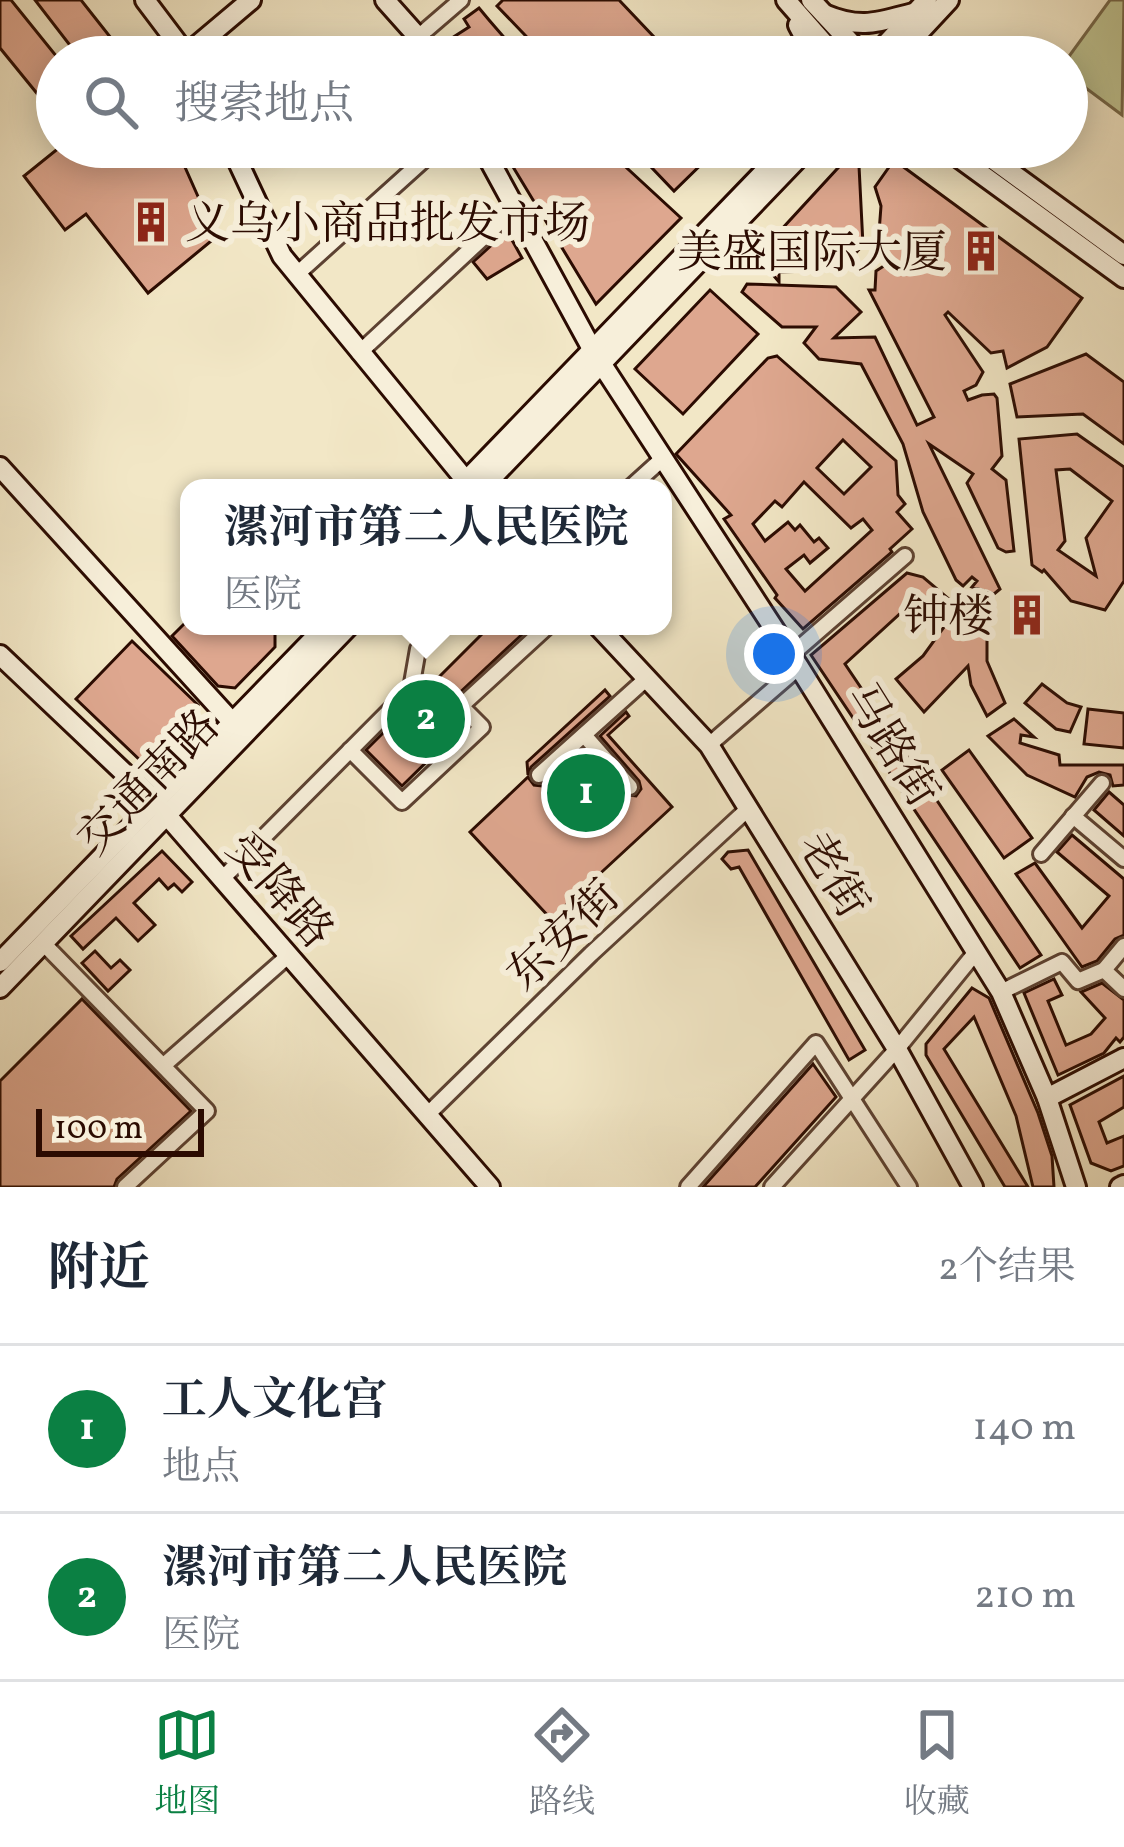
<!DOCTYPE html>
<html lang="zh">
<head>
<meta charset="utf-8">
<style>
  :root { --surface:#fff; --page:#f2f2f3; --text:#1f2937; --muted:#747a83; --line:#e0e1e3; --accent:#0b8043 }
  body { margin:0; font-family:Vollkorn,"Noto Serif SC",serif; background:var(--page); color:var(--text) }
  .scale { position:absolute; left:36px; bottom:30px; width:168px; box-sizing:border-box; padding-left:12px; border:6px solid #2b0b01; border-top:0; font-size:33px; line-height:42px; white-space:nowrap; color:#2b0b01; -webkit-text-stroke:9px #f7efda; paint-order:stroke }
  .you { position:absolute; left:774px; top:654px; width:42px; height:42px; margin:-30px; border:9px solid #fff; border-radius:50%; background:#1a73e8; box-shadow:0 0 0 18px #1a73e833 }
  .badge { display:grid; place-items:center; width:78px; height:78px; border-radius:50%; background:var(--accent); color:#fff; font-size:39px; font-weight:700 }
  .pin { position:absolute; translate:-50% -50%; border:6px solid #fff; box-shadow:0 3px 12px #0006 }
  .popup { position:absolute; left:180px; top:479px; width:492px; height:156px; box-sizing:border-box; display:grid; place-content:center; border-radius:24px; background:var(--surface); filter:drop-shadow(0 3px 9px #0005); font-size:39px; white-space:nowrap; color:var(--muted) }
  .popup b { font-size:45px; color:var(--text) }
  .popup::after { content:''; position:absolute; left:50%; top:100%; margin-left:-24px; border:24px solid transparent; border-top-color:var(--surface) }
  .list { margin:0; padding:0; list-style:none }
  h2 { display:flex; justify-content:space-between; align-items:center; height:156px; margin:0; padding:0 48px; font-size:51px }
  h2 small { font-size:39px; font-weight:400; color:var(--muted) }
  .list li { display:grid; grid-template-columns:78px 1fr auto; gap:36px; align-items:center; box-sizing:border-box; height:168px; padding:0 48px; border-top:3px solid var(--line) }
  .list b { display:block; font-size:45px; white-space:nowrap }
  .list p { margin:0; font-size:39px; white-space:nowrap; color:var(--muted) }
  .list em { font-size:39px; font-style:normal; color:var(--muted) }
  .icon { flex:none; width:66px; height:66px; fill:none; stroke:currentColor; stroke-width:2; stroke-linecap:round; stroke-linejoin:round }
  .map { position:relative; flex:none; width:1124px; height:1187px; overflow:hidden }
  .search { position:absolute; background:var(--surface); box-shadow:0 6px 30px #0003; left:36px; right:36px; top:36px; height:132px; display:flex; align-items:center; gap:30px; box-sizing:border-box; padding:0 42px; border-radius:66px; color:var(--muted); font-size:45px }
  .sheet { height:492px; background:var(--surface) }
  nav { display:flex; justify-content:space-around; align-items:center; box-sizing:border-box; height:168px; border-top:3px solid var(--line); background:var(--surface); font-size:33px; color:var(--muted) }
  nav a { display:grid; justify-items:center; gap:6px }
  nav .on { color:var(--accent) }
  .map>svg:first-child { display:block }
</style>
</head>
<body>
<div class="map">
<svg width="1124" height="1187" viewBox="0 0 1124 1187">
  <rect width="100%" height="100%" fill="#f2e7c6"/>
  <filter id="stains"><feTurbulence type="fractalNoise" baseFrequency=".00167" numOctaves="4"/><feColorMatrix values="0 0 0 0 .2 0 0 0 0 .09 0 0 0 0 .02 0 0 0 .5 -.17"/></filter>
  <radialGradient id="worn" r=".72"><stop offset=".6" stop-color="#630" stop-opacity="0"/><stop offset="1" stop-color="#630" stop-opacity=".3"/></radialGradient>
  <polygon fill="#bfc492" stroke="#75684a" stroke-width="3" points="1110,0 1124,0 1122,115 1067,74 1067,59"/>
  <g fill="#dea78f" stroke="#2b0b01" stroke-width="3" fill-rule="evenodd">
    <polygon points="0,0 11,0 57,57 57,118 0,48"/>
    <polygon points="35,0 81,0 126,57 79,57"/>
    <polygon points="503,0 619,0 673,57 546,57 497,6"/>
    <polygon points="479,8 489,20 521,57 448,57 441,45 469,27 464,19"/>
    <polygon points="60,147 176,147 216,237 148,293 86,214 65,230 24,176"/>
    <polygon points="501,147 604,147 681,218 596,304"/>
    <polygon points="632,147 719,147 674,191"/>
    <polygon points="849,156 859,166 863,245 840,270 779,272 779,282 757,256"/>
    <polygon points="894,160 1082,298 1047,347 1007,368 1003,351 991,353 948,312 945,315 983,372 976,385 964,391 968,400 982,395 994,394 997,398 1002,456 992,469 1006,480 1014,551 1006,552 998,548 967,483 973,474 929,444 1000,589 994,594 972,587 977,581 972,577 963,586 956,580 923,512 903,444 861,364 819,359 804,343 816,327 782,327 742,292 747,284 836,287 861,312 834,338 875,337 917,425 934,417 869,290 875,290 876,271 893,260 878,246 881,206 875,187"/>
    <polygon points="507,231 522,258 487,279 473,262"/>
    <polygon points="710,290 758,334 683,414 635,369"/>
    <polygon points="1086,354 1124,382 1124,444 1083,414 1017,417 1010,384"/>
    <path d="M777,356L896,461L898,495L905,504L897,512L912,529L890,549L892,552L803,629L775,598L777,595L724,519L731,515L676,454L768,358ZM843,440L871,467L844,494L817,468ZM804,482L851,528L863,519L872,530L805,591L786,569L804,555L810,563L828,548L819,538L814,542L800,525L795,530L788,522L765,541L753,524L775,501L782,507Z"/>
    <path d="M1077,434L1124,467V581L1105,610L1071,601L1044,570L1042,572L1032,565L1019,439ZM1070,469L1112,501L1086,538L1096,576L1058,550L1065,541L1056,470Z"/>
    <polygon points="907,573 923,577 949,599 934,614 915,600 845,664 1041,955 1020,968 811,655"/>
    <circle cx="1027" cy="614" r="13"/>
    <polygon points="957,609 978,623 987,638 987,661 1005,703 987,716 971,685 968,666 924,712 896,679 923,656"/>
    <polygon points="189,619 189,626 275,626 275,647 235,688 218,686 172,636"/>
    <polygon points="490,626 531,626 453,699 451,711 443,719 457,732 402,786 366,750"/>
    <polygon points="132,641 198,705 143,763 76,699"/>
    <polygon points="1042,684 1067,703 1081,707 1070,732 1056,729 1025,703"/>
    <polygon points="605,690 610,696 531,767 528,775 527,762"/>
    <polygon points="1088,709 1124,713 1124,748 1084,744"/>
    <polygon points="626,712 629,716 608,735 672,807 551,919 470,832 528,777 534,785 542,786 583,751 622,794 636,796 641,789 639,781 600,736"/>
    <polygon points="1014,719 1034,737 1021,735 1020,743 1059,755 1060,765 1124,765 1124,785 1113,786 1110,775 1099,772 1087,777 1075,797 1027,775 988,736"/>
    <polygon points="969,750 1032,838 1004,858 942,770"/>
    <polygon points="1109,792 1124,805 1124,836 1094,810"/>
    <polygon points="1072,835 1124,879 1124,935 1115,939 1097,961 1082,967 1016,874 1035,863 1082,928 1109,896 1057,852"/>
    <polygon points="748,850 865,1050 849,1060 739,867 731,869 722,859 728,852"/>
    <polygon points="162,851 192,882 182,892 174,884 168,889 159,879 134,903 155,925 138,941 116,918 83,949 71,936"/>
    <polygon points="95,951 111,968 120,960 130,970 108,991 82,963"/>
    <polygon points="1054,979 1062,995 1048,1001 1066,1045 1091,1034 1105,1018 1081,992 1102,983 1124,1000 1124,1037 1120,1042 1116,1038 1104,1053 1058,1075 1024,993"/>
    <polygon points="972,988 989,998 1038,1113 1052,1156 1054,1187 1033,1187 1016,1116 974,1017 944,1049 1028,1187 1005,1187 926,1055 926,1044"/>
    <polygon points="82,999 191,1111 117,1179 114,1187 0,1187 0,1081"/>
    <polygon points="813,1064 836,1097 755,1187 703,1187"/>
    <polygon points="1124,1076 1124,1107 1099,1122 1107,1143 1124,1136 1124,1166 1111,1171 1091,1163 1070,1105"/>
  </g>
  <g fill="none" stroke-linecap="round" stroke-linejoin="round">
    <g stroke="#5d4232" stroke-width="20">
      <g id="street">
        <polyline points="418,37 461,0"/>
        <polyline points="296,275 438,147"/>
        <polyline points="359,353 515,208"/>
        <polyline points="630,488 661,460"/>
        <polyline points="791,655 905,556"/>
        <polyline points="584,735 630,787"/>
        <polyline points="709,745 799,667"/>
        <polyline points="350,750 402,802 482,727 461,706 548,626"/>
        <polyline points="539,775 646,679"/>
        <polyline points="1073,816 1124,859"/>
        <polyline points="1041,854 1102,783"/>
        <polyline points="221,880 411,689 418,649 437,626"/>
        <polyline points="44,944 207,1111 125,1187"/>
        <polyline points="1124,946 1104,970 1124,989"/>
        <polyline points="1001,992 1062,962 1078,981 1104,970"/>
        <polyline points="164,1065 288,956"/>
        <polyline points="427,1115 591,954 749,808"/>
        <polyline points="688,1187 816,1043 909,1187"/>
        <polyline points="772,1187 897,1049 976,952"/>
      </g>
    </g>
    <g stroke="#2b0b01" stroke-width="24">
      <g id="secondary">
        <polyline points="145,0 188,57"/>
        <polyline points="385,0 418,37 430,57"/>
        <polyline points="786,0 836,57"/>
        <polyline points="811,0 864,57"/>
        <path d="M824,14C862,30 878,22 917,12"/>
        <polyline points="798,25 808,44 810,57"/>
        <polyline points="187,54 251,0"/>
        <polyline points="874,57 927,0"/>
        <polyline points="896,57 949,0"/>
        <polyline points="231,147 282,256 472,488"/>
        <polyline points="482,147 592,349"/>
        <polyline points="944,147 1124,278"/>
        <polyline points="976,147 1124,255"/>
        <polyline points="601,363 799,667 1001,992 1047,1098 1076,1187"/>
        <polyline points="0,467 233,723"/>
        <polyline points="459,488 788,147"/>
        <polyline points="482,488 809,147"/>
        <polyline points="598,626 709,745 897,1049 973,1187"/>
        <polyline points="0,655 157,804 490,1187"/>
        <polyline points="0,962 326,626"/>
        <polyline points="0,988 349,626"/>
        <polyline points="1047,1098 1124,1058"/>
        <polyline points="1120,1187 1124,1185"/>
      </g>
    </g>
    <use href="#street" stroke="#f7efda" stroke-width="14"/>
    <use href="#secondary" stroke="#f7efda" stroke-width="18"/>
  </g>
  <defs>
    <g id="building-bare" transform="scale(3.24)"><path d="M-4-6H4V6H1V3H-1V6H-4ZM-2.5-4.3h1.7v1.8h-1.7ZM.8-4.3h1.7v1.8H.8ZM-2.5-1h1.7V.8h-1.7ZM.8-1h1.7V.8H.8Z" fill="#8f2418" stroke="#f7efda" stroke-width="2.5" paint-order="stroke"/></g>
  </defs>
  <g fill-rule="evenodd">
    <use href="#building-bare" x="151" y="222"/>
    <use href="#building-bare" x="981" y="251"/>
    <use href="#building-bare" x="1027" y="615"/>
  </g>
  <g text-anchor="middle" stroke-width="12" stroke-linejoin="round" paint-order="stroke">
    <g font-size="45" fill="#2b0b01" stroke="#f7efda" text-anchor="end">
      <text x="185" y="238" text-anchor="start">义乌小商品批发市场</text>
      <text x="947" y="267">美盛国际大厦</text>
      <text x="993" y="631">钟楼</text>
    </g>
    <g font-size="45" fill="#2b0b01" stroke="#f7efda">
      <text transform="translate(893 744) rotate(58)" y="16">马路街</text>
      <text transform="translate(147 781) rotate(-46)" y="16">交通南路</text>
      <text transform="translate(835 874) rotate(59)" y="16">老街</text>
      <text transform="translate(281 889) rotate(49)" y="16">受降路</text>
      <text transform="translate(562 934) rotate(-44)" y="16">东安街</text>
    </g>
  </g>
  <rect width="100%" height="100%" filter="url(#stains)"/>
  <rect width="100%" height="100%" fill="url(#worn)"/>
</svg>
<div class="scale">100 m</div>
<div class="you"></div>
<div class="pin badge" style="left:586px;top:793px">1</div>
<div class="pin badge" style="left:426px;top:719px">2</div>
<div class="popup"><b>漯河市第二人民医院</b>医院</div>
<div class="search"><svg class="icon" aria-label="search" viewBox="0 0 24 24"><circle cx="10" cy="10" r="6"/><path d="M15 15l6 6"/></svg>搜索地点</div>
</div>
<section class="sheet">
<h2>附近<small>2个结果</small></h2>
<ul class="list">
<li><span class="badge">1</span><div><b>工人文化宫</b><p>地点</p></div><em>140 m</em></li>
<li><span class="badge">2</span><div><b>漯河市第二人民医院</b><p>医院</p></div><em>210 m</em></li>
</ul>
</section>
<nav>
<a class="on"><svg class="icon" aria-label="map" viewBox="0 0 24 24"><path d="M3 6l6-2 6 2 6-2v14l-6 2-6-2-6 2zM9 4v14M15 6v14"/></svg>地图</a>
<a><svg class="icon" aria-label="directions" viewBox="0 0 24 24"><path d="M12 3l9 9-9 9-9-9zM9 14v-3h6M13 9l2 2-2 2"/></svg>路线</a>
<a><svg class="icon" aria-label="saved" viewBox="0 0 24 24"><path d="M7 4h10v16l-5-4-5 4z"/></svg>收藏</a>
</nav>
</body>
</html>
